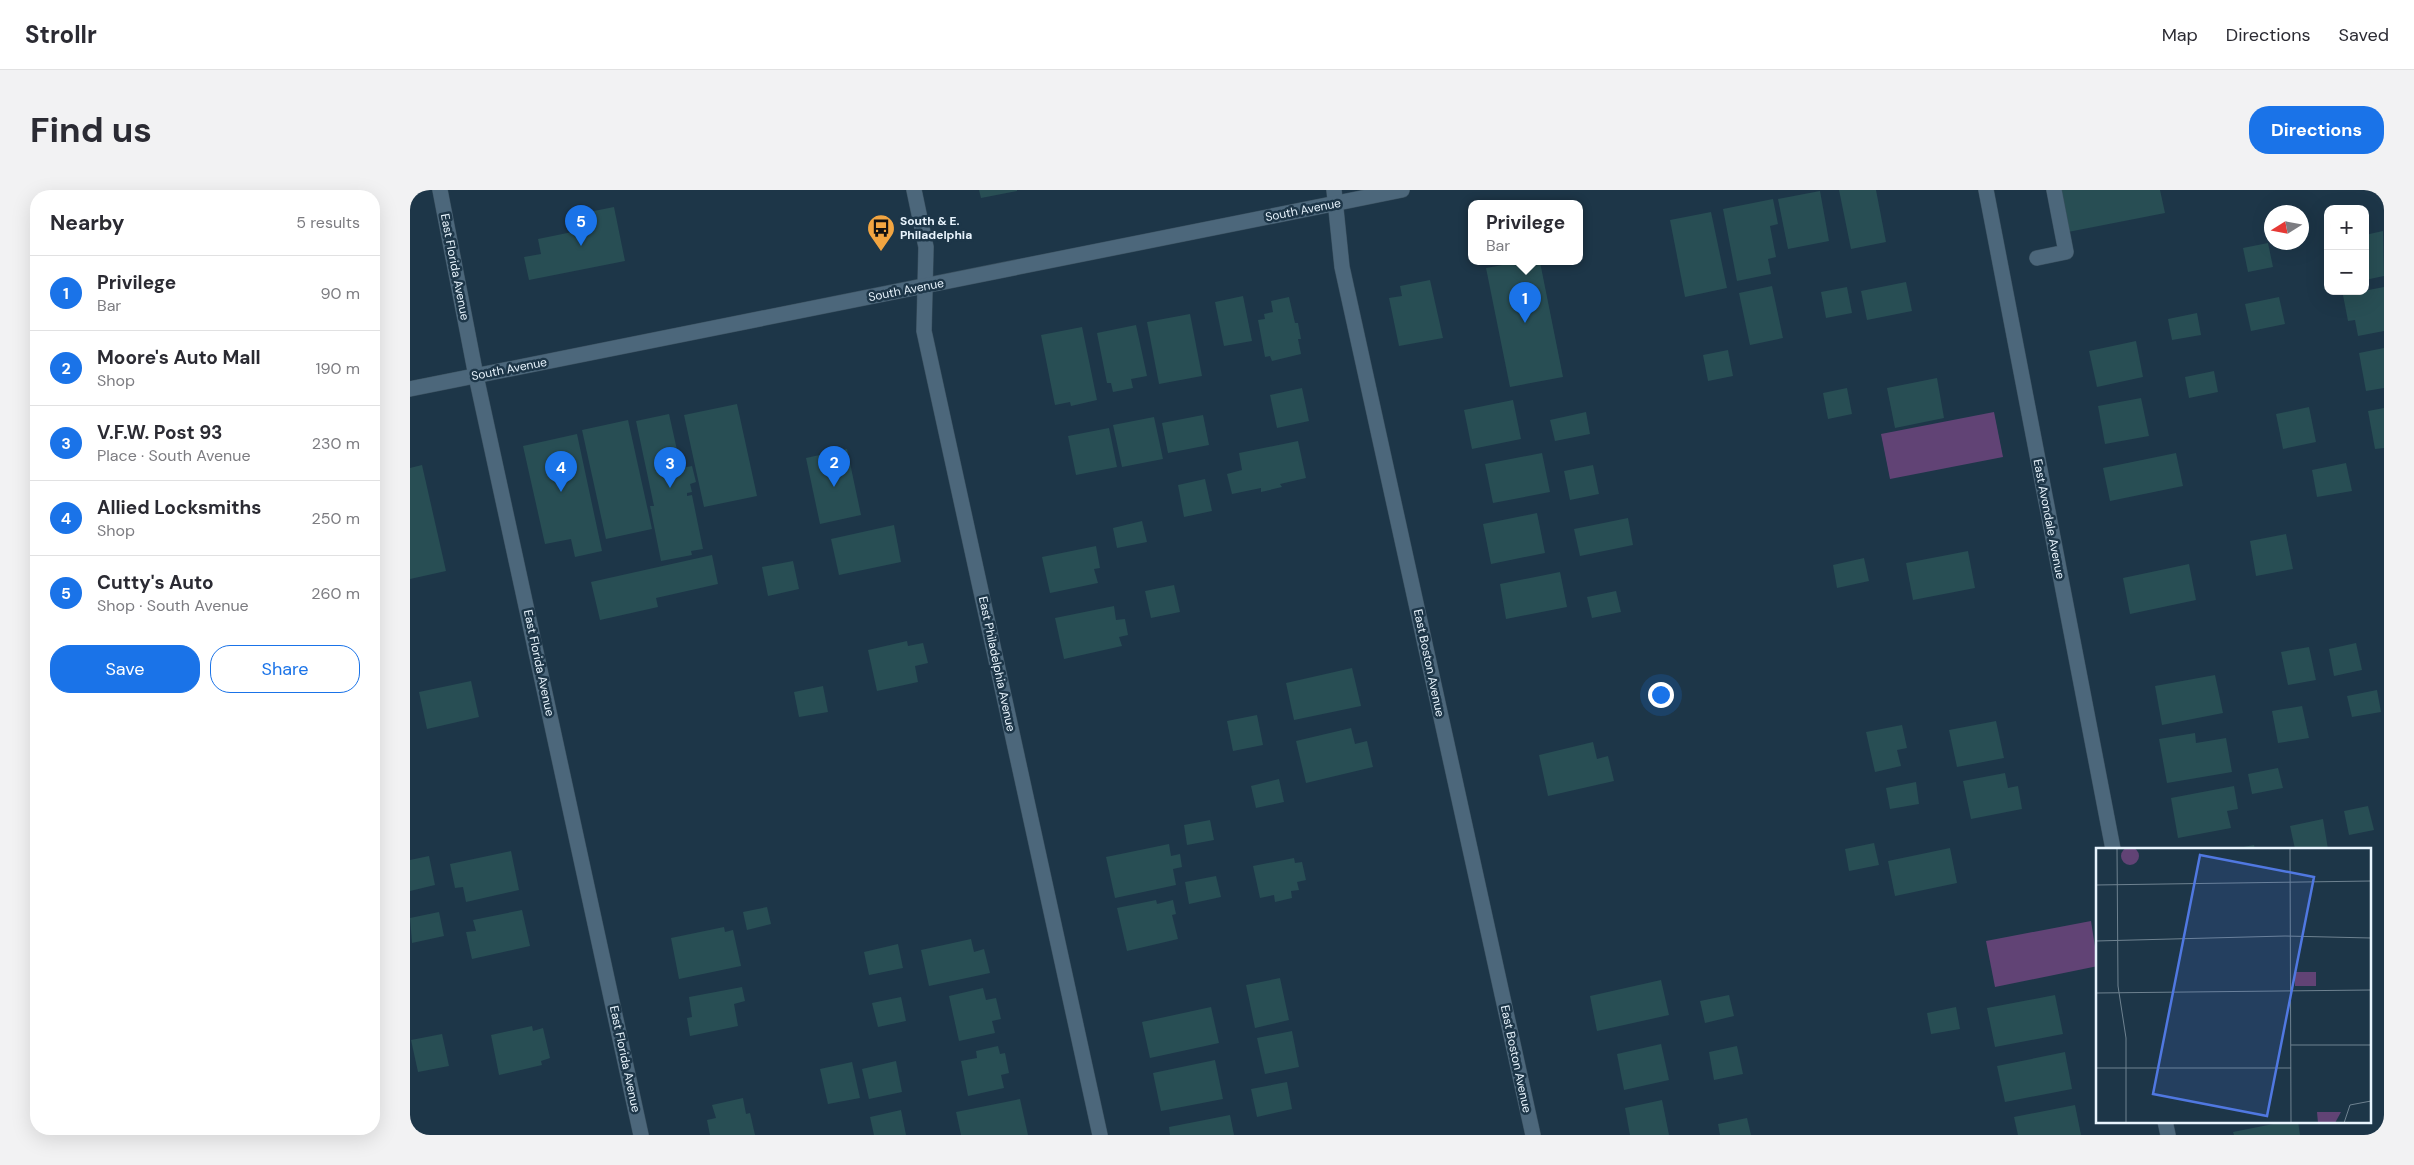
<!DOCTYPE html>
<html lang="en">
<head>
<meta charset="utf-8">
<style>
  :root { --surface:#fff; --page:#f2f2f3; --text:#2b2b33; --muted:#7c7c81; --line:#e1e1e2; --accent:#1a73e8 }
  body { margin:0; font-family:"DM Sans",sans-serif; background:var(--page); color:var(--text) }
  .controls { position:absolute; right:15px; top:15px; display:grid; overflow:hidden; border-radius:10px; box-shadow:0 5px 20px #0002 }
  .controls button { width:45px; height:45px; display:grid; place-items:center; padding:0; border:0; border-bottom:1px solid var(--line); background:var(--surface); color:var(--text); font:25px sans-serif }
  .compass { position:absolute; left:1854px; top:15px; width:45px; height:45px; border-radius:50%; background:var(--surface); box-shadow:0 5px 20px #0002; rotate:259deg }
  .you { position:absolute; left:1250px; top:504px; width:18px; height:18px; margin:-12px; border:4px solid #fff; border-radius:50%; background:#1a73e8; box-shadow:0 0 0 8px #1a73e833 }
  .badge { display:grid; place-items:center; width:32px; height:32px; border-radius:50%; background:var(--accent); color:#fff; font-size:16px; font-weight:700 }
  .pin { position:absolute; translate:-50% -41px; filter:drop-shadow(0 1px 2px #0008) }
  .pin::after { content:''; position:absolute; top:26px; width:18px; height:15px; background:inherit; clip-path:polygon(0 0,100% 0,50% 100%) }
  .popup { position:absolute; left:1058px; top:10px; width:115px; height:65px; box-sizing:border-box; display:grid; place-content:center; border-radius:10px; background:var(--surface); filter:drop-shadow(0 1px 4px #0005); font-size:16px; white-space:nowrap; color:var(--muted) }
  .popup b { font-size:19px; color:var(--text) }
  .popup::after { content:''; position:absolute; left:50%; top:100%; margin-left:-10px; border:10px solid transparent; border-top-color:var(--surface) }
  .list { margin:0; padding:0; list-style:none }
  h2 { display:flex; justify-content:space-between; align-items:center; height:65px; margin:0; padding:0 20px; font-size:21px }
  h2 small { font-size:16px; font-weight:400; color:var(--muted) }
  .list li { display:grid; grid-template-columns:32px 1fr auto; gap:15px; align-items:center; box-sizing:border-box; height:75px; padding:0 20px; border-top:1px solid var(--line) }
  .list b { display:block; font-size:19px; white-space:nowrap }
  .list p { margin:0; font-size:16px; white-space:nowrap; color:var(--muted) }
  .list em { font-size:16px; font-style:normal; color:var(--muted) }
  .actions { display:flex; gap:10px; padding:15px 20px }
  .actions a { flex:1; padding:11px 0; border:1px solid var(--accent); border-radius:20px; text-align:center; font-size:18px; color:var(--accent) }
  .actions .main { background:var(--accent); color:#fff }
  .map { position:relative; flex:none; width:1974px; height:945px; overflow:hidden; border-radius:20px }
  header { display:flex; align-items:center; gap:30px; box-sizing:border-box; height:70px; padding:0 25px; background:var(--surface); border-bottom:1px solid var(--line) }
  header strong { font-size:24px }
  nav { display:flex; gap:28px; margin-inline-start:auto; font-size:18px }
  .intro { display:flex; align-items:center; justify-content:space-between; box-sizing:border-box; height:120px; padding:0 30px }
  h1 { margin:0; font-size:35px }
  .button { padding:12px 22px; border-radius:20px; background:var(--accent); color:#fff; font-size:18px; font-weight:700 }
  main { display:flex; gap:30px; padding:0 30px }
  aside { flex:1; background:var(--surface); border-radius:20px; box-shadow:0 5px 20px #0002 }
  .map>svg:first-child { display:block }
</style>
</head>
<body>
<header>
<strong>Strollr</strong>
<nav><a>Map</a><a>Directions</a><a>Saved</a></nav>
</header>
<div class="intro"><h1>Find us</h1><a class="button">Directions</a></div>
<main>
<aside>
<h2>Nearby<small>5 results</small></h2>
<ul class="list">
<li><span class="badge">1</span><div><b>Privilege</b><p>Bar</p></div><em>90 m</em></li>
<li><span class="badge">2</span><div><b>Moore's Auto Mall</b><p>Shop</p></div><em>190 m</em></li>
<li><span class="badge">3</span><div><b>V.F.W. Post 93</b><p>Place · South Avenue</p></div><em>230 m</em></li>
<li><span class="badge">4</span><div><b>Allied Locksmiths</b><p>Shop</p></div><em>250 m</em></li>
<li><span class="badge">5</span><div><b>Cutty's Auto</b><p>Shop · South Avenue</p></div><em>260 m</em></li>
</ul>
<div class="actions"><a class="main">Save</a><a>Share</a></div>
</aside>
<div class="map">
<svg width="1974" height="945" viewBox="0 0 1974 945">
  <rect width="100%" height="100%" fill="#1d3648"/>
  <g fill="#614375">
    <polygon points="1584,222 1593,267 1480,289 1471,244"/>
    <polygon points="1681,731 1688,776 1585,797 1576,751"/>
  </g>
  <g fill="#284e54">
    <polygon points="569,0 607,0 607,1 571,8"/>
    <polygon points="1429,0 1466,0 1476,52 1441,59"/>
    <polygon points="1650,0 1750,0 1755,23 1658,42"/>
    <polygon points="1410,1 1419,51 1378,59 1368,9"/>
    <polygon points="1363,9 1368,34 1360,36 1366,67 1358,69 1361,84 1327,91 1313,19"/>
    <polygon points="204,17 215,71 119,90 114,67 131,64 128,49 177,39 174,23"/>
    <polygon points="1301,22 1317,98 1275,107 1260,30"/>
    <polygon points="1973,41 1974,86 1955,90 1955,45"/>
    <polygon points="1858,53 1863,77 1838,82 1833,58"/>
    <polygon points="1109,72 1130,72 1153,187 1100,197 1076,78"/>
    <polygon points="1020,90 1033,148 989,156 979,108 992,106 990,96"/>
    <polygon points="1496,92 1502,121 1457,130 1451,101"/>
    <polygon points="1362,96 1373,148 1340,155 1329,103"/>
    <polygon points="1437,97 1442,123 1416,128 1411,102"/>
    <polygon points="1974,97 1974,141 1948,146 1945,130 1938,131 1933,105"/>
    <polygon points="833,106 842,151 814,156 805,112"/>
    <polygon points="879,107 885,133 888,133 891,149 888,149 891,164 862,171 860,166 855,167 848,130 855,129 854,124 863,122 861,111"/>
    <polygon points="1869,107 1875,134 1841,141 1835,114"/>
    <polygon points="1787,123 1791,145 1762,150 1758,129"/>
    <polygon points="780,124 792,186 749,194 737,132"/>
    <polygon points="726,135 737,186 721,189 723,198 703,202 701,193 697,193 687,143"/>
    <polygon points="672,137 687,210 661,216 660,212 645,215 631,145"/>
    <polygon points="1726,151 1733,187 1687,197 1679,161"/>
    <polygon points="1974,158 1974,198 1956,201 1949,163"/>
    <polygon points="1318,160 1323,186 1298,191 1293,165"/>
    <polygon points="1804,181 1808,202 1779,208 1775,187"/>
    <polygon points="1527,188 1534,228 1485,238 1477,198"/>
    <polygon points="892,198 899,231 867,238 860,205"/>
    <polygon points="1437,198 1442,224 1418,229 1413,203"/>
    <polygon points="1731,208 1739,246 1695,254 1688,216"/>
    <polygon points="1103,210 1111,249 1062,259 1054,220"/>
    <polygon points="327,214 347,306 294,317 274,225"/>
    <polygon points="1899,217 1906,252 1873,259 1866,224"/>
    <polygon points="1974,218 1974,258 1965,259 1958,221"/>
    <polygon points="1176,222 1180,244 1145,251 1140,230"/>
    <polygon points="259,224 271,278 282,276 286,292 280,294 282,302 277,303 277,306 282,305 293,359 281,361 282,365 251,371 240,316 244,316 226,231"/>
    <polygon points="793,225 799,255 758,263 752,233"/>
    <polygon points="744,227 753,269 712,277 703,235"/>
    <polygon points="218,230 242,339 196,349 172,240"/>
    <polygon points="699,238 707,277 666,285 658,246"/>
    <polygon points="167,244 192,361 165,367 161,349 135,354 113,256"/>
    <polygon points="888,251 896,288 870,294 872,297 851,302 851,298 822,304 817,284 832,280 829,263"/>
    <polygon points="437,259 451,325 410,334 396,268"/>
    <polygon points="1132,263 1140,302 1083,313 1075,274"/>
    <polygon points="1766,263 1773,296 1700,311 1693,278"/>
    <polygon points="1936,273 1942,301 1907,307 1902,280"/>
    <polygon points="12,275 36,381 0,389 0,278"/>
    <polygon points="1183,275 1189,304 1160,310 1154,281"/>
    <polygon points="795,289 802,321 774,327 768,295"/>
    <polygon points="1127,323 1135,363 1081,374 1073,334"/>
    <polygon points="1218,328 1223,355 1170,366 1164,339"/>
    <polygon points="732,331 737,352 707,358 703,338"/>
    <polygon points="484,335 491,372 429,385 421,349"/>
    <polygon points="1876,344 1883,379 1846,386 1840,351"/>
    <polygon points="686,356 690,378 684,379 688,393 640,403 632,367"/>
    <polygon points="1558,361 1565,398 1503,410 1496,373"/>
    <polygon points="302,365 308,394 246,408 248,417 190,430 181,392"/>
    <polygon points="1454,368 1459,391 1427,398 1423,375"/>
    <polygon points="383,371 389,399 358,406 352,377"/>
    <polygon points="1779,374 1786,410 1720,424 1713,388"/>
    <polygon points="1150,382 1157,417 1096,429 1090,394"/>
    <polygon points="764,395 770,422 741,428 735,401"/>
    <polygon points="1206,401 1211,422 1182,428 1177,407"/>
    <polygon points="704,416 706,430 715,429 718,445 709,447 712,456 654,469 645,428"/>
    <polygon points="497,451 498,456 513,453 518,473 505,476 508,492 467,501 458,460"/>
    <polygon points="1946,453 1952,480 1924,486 1919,459"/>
    <polygon points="1899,457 1906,490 1878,495 1871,462"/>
    <polygon points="942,478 951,516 884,530 876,493"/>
    <polygon points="1805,485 1813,523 1752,535 1745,496"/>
    <polygon points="61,491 69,527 17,539 9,502"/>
    <polygon points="413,496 418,522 389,527 384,502"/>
    <polygon points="1967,500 1971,522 1942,527 1937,506"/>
    <polygon points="1892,516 1899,548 1868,553 1862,521"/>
    <polygon points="847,525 853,555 823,561 817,531"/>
    <polygon points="1586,531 1594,568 1547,577 1539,540"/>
    <polygon points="1492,535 1497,558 1487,560 1491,576 1465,582 1456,542"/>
    <polygon points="941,538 945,554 957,551 963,577 896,593 886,551"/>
    <polygon points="1785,543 1786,553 1816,548 1822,582 1757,593 1749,549"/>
    <polygon points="1183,552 1187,569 1198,566 1204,591 1138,606 1129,565"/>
    <polygon points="1868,578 1873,598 1842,604 1838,584"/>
    <polygon points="1595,583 1598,598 1608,596 1612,619 1561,629 1553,591"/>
    <polygon points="869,589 874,612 846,618 841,596"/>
    <polygon points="1506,592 1509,614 1480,619 1476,598"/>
    <polygon points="1824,596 1828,619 1817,621 1821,638 1768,648 1761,608"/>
    <polygon points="1958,616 1964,640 1939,645 1934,621"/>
    <polygon points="1913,629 1918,659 1885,659 1880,636"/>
    <polygon points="800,630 804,650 777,655 774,635"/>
    <polygon points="1464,653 1469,675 1439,681 1435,659"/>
    <polygon points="759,654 761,666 770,664 772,677 763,679 766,695 705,708 696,667"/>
    <polygon points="1844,655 1845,659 1828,659 1828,658"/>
    <polygon points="1540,658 1547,693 1485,706 1478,671"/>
    <polygon points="101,661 109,700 56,712 53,697 45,698 40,674"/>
    <polygon points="19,666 25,695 0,701 0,670"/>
    <polygon points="884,668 885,673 892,672 896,690 887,692 889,700 881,701 882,708 865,712 864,705 850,708 843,676"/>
    <polygon points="806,686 811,707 779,714 775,692"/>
    <polygon points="746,710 747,714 763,710 766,724 762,725 768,749 717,761 707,718"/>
    <polygon points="357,717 361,734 337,740 333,722"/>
    <polygon points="112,720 120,756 62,769 56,742 66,741 63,730"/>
    <polygon points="29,722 34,746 2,753 0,728"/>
    <polygon points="314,737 315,742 323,740 331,776 269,789 261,748"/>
    <polygon points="561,749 564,762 574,759 580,783 519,796 511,760"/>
    <polygon points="488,754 493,778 459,785 454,762"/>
    <polygon points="870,788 879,830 845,838 836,795"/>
    <polygon points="1251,790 1259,825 1187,841 1180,806"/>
    <polygon points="332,797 335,811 324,814 328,836 280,846 277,828 282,827 279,807"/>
    <polygon points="573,798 576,810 586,808 591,829 582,831 585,843 549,851 539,806"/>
    <polygon points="1319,805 1324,826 1295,833 1290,811"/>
    <polygon points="1645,805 1653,844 1585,857 1577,818"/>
    <polygon points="491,807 496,831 468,837 462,813"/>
    <polygon points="801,817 809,853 740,868 732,832"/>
    <polygon points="1546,817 1550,839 1521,844 1517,823"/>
    <polygon points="122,836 123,841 133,838 140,868 131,871 132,875 89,885 81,845"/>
    <polygon points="882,841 889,877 855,884 847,848"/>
    <polygon points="32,844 39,876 8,882 1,850"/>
    <polygon points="1251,854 1259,890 1214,900 1207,864"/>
    <polygon points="588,856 590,864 595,863 599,883 591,885 594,898 558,906 551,871 567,868 566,861"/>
    <polygon points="1327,856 1333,884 1304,890 1299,862"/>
    <polygon points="1655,862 1662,899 1595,912 1587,876"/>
    <polygon points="805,870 813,909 751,921 743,883"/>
    <polygon points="486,871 492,902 459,909 452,879"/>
    <polygon points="442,872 450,908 418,914 410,879"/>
    <polygon points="877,892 882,919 847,927 841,899"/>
    <polygon points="333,908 336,924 340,923 345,945 300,945 297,930 306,928 302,915"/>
    <polygon points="610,909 618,945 551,945 546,922"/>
    <polygon points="1252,910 1259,945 1220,945 1215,918"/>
    <polygon points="1665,915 1671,945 1608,945 1604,927"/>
    <polygon points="491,920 496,945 464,945 460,927"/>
    <polygon points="820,925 824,945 760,945 759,937"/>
    <polygon points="1337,928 1341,945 1310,945 1308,934"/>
    <polygon points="1878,931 1888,931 1890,945 1824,945 1823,942"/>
  </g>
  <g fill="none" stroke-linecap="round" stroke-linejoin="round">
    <g stroke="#3b5160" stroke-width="16">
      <polyline id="lane" points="1627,68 1656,62 1644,0"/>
    </g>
    <g stroke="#3b5160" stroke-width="16">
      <g id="street">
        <polyline points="30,0 66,186 231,945"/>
        <polyline points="504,0 516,57 514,141 690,945"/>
        <polyline points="924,0 932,77 1123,945"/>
        <polyline points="1576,0 1703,659"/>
        <polyline points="1755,931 1758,945"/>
      </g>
    </g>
    <g stroke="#3b5160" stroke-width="16">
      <polyline id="secondary" points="0,199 992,0"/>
    </g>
    <use href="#lane" stroke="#4c677b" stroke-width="15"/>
    <use href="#street" stroke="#4c677b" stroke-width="15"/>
    <use href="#secondary" stroke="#4c677b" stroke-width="15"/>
  </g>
  <defs>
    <g id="bus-pin" transform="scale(1.4375)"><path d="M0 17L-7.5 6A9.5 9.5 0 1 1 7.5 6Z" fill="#f2a541" stroke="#1d3648"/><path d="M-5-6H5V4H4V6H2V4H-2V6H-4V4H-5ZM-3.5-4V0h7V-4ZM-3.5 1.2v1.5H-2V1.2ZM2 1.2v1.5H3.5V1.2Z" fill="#111"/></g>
  </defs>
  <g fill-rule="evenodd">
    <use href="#bus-pin" x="471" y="38"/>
  </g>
  <g text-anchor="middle" stroke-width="5" stroke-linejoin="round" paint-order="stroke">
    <g font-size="12" fill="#e8f4fd" stroke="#1d3648">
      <text transform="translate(893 20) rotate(-11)" y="4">South Avenue</text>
      <text transform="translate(45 77) rotate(79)" y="4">East Florida Avenue</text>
      <text transform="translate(496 100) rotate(-11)" y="4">South Avenue</text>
      <text transform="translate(99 179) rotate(-11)" y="4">South Avenue</text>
      <text transform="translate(1639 329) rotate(79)" y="4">East Avondale Avenue</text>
      <text transform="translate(129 473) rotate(78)" y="4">East Florida Avenue</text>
      <text transform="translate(1019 473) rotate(78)" y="4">East Boston Avenue</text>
      <text transform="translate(587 474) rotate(78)" y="4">East Philadelphia Avenue</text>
      <text transform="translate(215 869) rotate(78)" y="4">East Florida Avenue</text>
      <text transform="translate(1106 869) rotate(78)" y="4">East Boston Avenue</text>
    </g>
    <g font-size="12" font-weight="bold" fill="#e8f4fd" stroke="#1d3648" text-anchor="start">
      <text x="490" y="35">South &amp; E.<tspan x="490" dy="14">Philadelphia</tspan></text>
    </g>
  </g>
  <g transform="translate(1686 658)">
    <rect width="275" height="275" fill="#1d3648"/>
    <path d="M25 8a9 9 0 1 1 18 0a9 9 0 1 1-18 0ZM199,124H220V138H199ZM221,264H245L239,275H222Z" fill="#614375"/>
    <path fill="none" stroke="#6e8290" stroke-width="1" d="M21,0L22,138L30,190V275M194,0L195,275M0,37L275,33M0,93L189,88L275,90M0,145L275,142M195,197H275M0,220H195M248,275L254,257L275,253"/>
    <path fill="#5078e1" fill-opacity="0.15" stroke="#5078e1" stroke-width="2.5" d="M104,7L218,29L171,268L57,246Z"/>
    <rect width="275" height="275" fill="none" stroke="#e8f4fd" stroke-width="2.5"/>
  </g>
</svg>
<div class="controls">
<button>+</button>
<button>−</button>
</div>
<svg class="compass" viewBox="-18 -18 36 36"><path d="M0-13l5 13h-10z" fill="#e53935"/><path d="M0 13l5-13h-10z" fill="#7c7c81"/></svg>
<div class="you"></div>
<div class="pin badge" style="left:1115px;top:133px">1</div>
<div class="popup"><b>Privilege</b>Bar</div>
<div class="pin badge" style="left:424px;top:297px">2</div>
<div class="pin badge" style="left:260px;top:298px">3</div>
<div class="pin badge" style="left:151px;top:302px">4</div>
<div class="pin badge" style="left:171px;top:56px">5</div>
</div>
</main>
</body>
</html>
